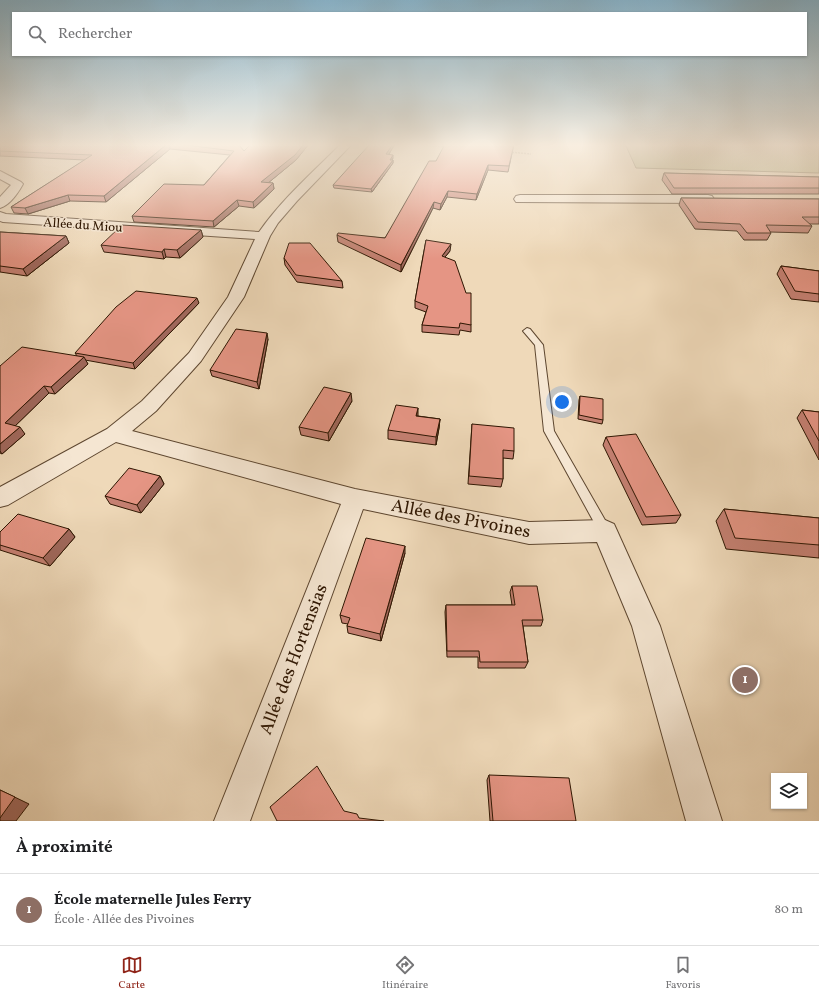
<!DOCTYPE html>
<html lang="fr">
<head>
<meta charset="utf-8">
<style>
  :root { --surface:#fff; --page:#f6f6f6; --text:#202124; --muted:#757577; --line:#e0e0e0; --accent:#8f2418 }
  body { margin:0; font-family:Vollkorn,serif; background:var(--page); color:var(--text) }
  .controls { position:absolute; right:12px; bottom:12px; display:grid; overflow:hidden; border-radius:0px; box-shadow:0 1px 3px #0004 }
  .controls button { width:36px; height:36px; display:grid; place-items:center; padding:0; border:0; border-bottom:1px solid var(--line); background:var(--surface); color:var(--text); font:20px sans-serif }
  .you { position:absolute; left:562px; top:402px; width:14px; height:14px; margin:-10px; border:3px solid #fff; border-radius:50%; background:#1a73e8; box-shadow:0 0 0 6px #1a73e833 }
  .badge { display:grid; place-items:center; width:26px; height:26px; border-radius:50%; background:var(--accent); color:#fff; font-size:13px; font-weight:700 }
  .pin { position:absolute; translate:-50% -50%; border:2px solid #fff; box-shadow:0 1px 4px #0006 }
  .list { margin:0; padding:0; list-style:none }
  h2 { display:flex; justify-content:space-between; align-items:center; height:52px; margin:0; padding:0 16px; font-size:17px }
  h2 small { font-size:13px; font-weight:400; color:var(--muted) }
  .list li { display:grid; grid-template-columns:26px 1fr auto; gap:12px; align-items:center; box-sizing:border-box; height:72px; padding:0 16px; border-top:1px solid var(--line) }
  .list b { display:block; font-size:15px; white-space:nowrap }
  .list p { margin:0; font-size:13px; white-space:nowrap; color:var(--muted) }
  .list em { font-size:13px; font-style:normal; color:var(--muted) }
  .icon { flex:none; width:22px; height:22px; fill:none; stroke:currentColor; stroke-width:2; stroke-linecap:round; stroke-linejoin:round }
  .map { position:relative; flex:none; width:819px; height:821px; overflow:hidden }
  .search { position:absolute; background:var(--surface); box-shadow:0 1px 3px #0004; left:12px; right:12px; top:12px; height:44px; display:flex; align-items:center; gap:10px; box-sizing:border-box; padding:0 14px; border-radius:0px; color:var(--muted); font-size:15px }
  .sheet { height:124px; background:var(--surface) }
  nav { display:flex; justify-content:space-around; align-items:center; box-sizing:border-box; height:56px; border-top:1px solid var(--line); background:var(--surface); font-size:11px; color:var(--muted) }
  nav a { display:grid; justify-items:center; gap:2px }
  nav .on { color:var(--accent) }
  .map>svg:first-child { display:block }
</style>
</head>
<body>
<div class="map">
<svg width="819" height="821" viewBox="0 0 819 821">
  <rect width="100%" height="100%" fill="#efd9b9"/>
  <filter id="stains"><feTurbulence type="fractalNoise" baseFrequency=".005" numOctaves="4"/><feColorMatrix values="0 0 0 0 .2 0 0 0 0 .09 0 0 0 0 .02 0 0 0 .5 -.17"/></filter>
  <radialGradient id="worn" r=".72"><stop offset=".6" stop-color="#630" stop-opacity="0"/><stop offset="1" stop-color="#630" stop-opacity=".3"/></radialGradient>
  <polygon fill="#bfbe8b" stroke="#766a46" points="589,144 819,144 819,173 636,168 626,146"/>
  <g fill="none" stroke-linecap="round" stroke-linejoin="round">
    <g stroke="#5e4730" stroke-width="2">
      <polygon id="service" points="527,328 530,329 543,345 554,431 609,527 611,531 609,535 605,536 601,535 544,431 535,345 523,331"/>
    </g>
    <g stroke="#5e4730" stroke-width="2">
      <g id="minor">
        <path d="M341,144H352L297,201L278,223L270,236L244,297L201,361L156,411L132,431L355,489L529,522L605,520L614,524L660,626L722,821H686L632,626L597,542L529,544L363,509L250,821H214L341,504L116,442L8,505L0,507V487L107,429L142,401L189,353L228,297L255,239L3,222L0,221V212L6,214L259,232C282,199 313,172 341,144Z"/>
        <path d="M0,171L21,182L23,184C18,193 10,205 0,208V197L11,185L0,179Z"/>
        <polygon points="520,195 708,195 712,196 714,199 712,202 708,203 516,202 514,199 516,196"/>
      </g>
    </g>
    <g stroke="#2e1602" stroke-width="1.5" stroke-dasharray="0.5 1" stroke-linecap="butt">
      <polyline points="405,144 446,147"/>
      <polyline points="509,152 531,154"/>
    </g>
    <use href="#service" fill="#f5e6d2" fill-rule="evenodd"/>
    <use href="#minor" fill="#f5e6d2" fill-rule="evenodd"/>
  </g>
  <g fill="#c58072" stroke="#2e1602">
    <polygon points="0,144 238,144 244,151 251,144 309,144 296,160 268,183 273,183 274,189 254,208 239,206 214,227 134,222 132,216 204,185 230,155 170,149 106,202 70,201 28,214 14,213 11,207 85,160 0,156"/>
    <polygon points="395,144 389,154 393,158 392,160 393,160 393,163 372,192 334,188 333,185"/>
    <polygon points="514,144 508,172 488,170 476,200 447,197 440,210 433,208 401,272 338,242 337,235 385,238 436,161"/>
    <polygon points="664,173 819,177 819,194 672,194 662,180"/>
    <polygon points="681,198 819,199 819,224 809,224 812,226 808,233 770,232 771,233 767,240 744,240 737,231 695,229 679,205"/>
    <polygon points="201,230 203,237 180,258 166,257 164,259 104,252 101,245"/>
    <polygon points="0,232 66,236 69,243 27,276 0,272"/>
    <polygon points="426,240 450,251 445,257 471,325 471,332 460,330 459,335 422,332 422,325 426,312 415,308 415,301"/>
    <polygon points="284,258 342,281 343,288 297,282 285,265"/>
    <polygon points="781,266 819,271 819,302 791,299 777,274"/>
    <polygon points="199,303 135,369 85,360 88,364 55,394 49,393 15,426 25,434 2,454 0,453 0,366 77,356 75,353"/>
    <polygon points="268,339 259,389 212,376 210,370"/>
    <polygon points="580,396 603,420 602,424 578,419 579,400"/>
    <polygon points="352,401 329,441 301,435 299,427"/>
    <polygon points="802,410 819,412 819,460 797,418"/>
    <polygon points="418,416 440,419 439,428 436,445 388,439 388,430"/>
    <polygon points="472,424 514,451 513,459 503,458 503,479 501,487 468,484"/>
    <polygon points="606,437 681,515 676,523 642,525 603,445"/>
    <polygon points="160,476 164,484 141,513 110,504 105,496"/>
    <polygon points="724,509 819,518 819,558 726,549 716,521"/>
    <polygon points="69,529 75,537 50,566 0,550 0,532"/>
    <polygon points="405,553 381,641 348,633 347,626 348,624 342,623 340,615"/>
    <polygon points="512,586 543,620 541,626 523,626 528,662 525,668 478,668 478,657 447,657 445,612 446,605 512,605 510,592"/>
    <polygon points="489,775 576,821 490,821 487,780"/>
  </g>
  <g fill="#a0685c" stroke="#2e1602">
    <polygon points="167,144 169,144 170,149 106,202 104,196"/>
    <polygon points="304,144 309,144 296,160 262,188 261,182"/>
    <polygon points="393,144 395,144 387,157 386,154"/>
    <polygon points="393,155 393,158 390,163 390,160"/>
    <polygon points="393,160 393,163 372,192 371,189"/>
    <polygon points="488,165 488,170 476,200 477,194"/>
    <polygon points="273,183 274,189 254,208 253,202"/>
    <polygon points="448,191 447,197 440,210 441,204"/>
    <polygon points="68,195 70,201 28,214 25,208"/>
    <polygon points="237,200 239,206 214,227 213,221"/>
    <polygon points="434,202 433,208 401,272 401,265"/>
    <polygon points="201,230 203,237 180,258 177,250"/>
    <polygon points="66,236 69,243 27,276 23,269"/>
    <polygon points="451,244 450,251 441,262 442,256"/>
    <polygon points="164,249 166,257 164,259 162,252"/>
    <polygon points="197,298 199,303 135,369 133,363"/>
    <polygon points="267,333 268,339 259,389 257,382"/>
    <polygon points="84,357 88,364 55,394 51,387"/>
    <polygon points="44,386 49,393 11,430 5,423"/>
    <polygon points="351,393 352,401 329,441 328,433"/>
    <polygon points="418,408 418,416 416,416"/>
    <polygon points="440,419 439,428 436,445 436,437"/>
    <polygon points="20,427 25,434 2,454 0,451 0,444"/>
    <polygon points="160,476 164,484 141,513 137,505"/>
    <polygon points="69,529 75,537 50,566 43,558"/>
    <polygon points="405,546 405,553 381,641 380,634"/>
    <polygon points="0,790 29,804 16,821 0,821"/>
  </g>
  <g fill="#e59584" stroke="#2e1602">
    <polygon points="0,144 167,144 104,196 68,195 25,208 11,207 92,155 0,151"/>
    <polygon points="178,144 238,144 244,151 251,144 304,144 295,155 261,182 273,183 253,202 237,200 213,221 132,216 164,184 204,185 234,151"/>
    <polygon points="370,144 393,144 386,154 393,155 390,160 393,160 371,189 333,185"/>
    <polygon points="445,144 514,144 509,166 488,165 477,194 448,191 441,204 434,202 401,265 337,235 338,233 385,238 429,161 436,161"/>
    <polygon points="664,173 819,177 819,188 674,188"/>
    <polygon points="681,198 819,199 819,217 802,217 812,226 766,225 771,233 747,233 740,224 698,222"/>
    <polygon points="122,225 201,230 177,250 164,249 162,252 101,245"/>
    <polygon points="0,232 66,236 23,269 0,266"/>
    <polygon points="426,240 451,244 442,256 455,261 466,293 471,293 471,325 460,323 459,328 422,325 428,306 415,301"/>
    <polygon points="289,243 310,243 342,281 296,275 284,258"/>
    <polygon points="781,266 819,271 819,294 795,291"/>
    <polygon points="136,291 197,298 133,363 75,353 116,307"/>
    <polygon points="236,329 267,333 257,382 210,370"/>
    <polygon points="22,347 84,357 51,387 44,386 5,423 20,427 0,444 0,366"/>
    <polygon points="324,387 351,393 328,433 299,427"/>
    <polygon points="580,396 603,399 603,420 579,415"/>
    <polygon points="396,405 418,408 416,416 440,419 436,437 388,430"/>
    <polygon points="802,410 819,412 819,441"/>
    <polygon points="472,424 514,428 514,451 503,450 503,479 469,476"/>
    <polygon points="636,434 681,515 646,517 606,437"/>
    <polygon points="129,468 160,476 137,505 105,496"/>
    <polygon points="724,509 819,518 819,545 735,538"/>
    <polygon points="18,514 69,529 43,558 0,545 0,532"/>
    <polygon points="366,538 405,546 380,634 347,626 350,618 340,615"/>
    <polygon points="512,586 537,586 543,620 522,620 528,662 480,662 479,651 447,651 446,605 515,605"/>
    <polygon points="317,766 344,811 357,814 359,818 384,821 277,821 270,807"/>
    <polygon points="489,775 569,778 576,821 493,821"/>
    <polygon points="0,790 15,797 0,818"/>
  </g>
  <linearGradient id="sky" x2="0" y2="1"><stop stop-color="#89b7d0"/><stop offset="0.56" stop-color="#f8eee0"/><stop offset="1" stop-color="#f8eee0" stop-opacity="0"/></linearGradient>
  <rect width="819" height="259" fill="url(#sky)"/>
  <g text-anchor="middle" stroke-width="3" stroke-linejoin="round" paint-order="stroke">
    <g font-size="13" fill="#2e1602" stroke="#f5e6d2">
      <text transform="translate(83 224) rotate(4)" y="5">Allée du Miou</text>
    </g>
    <g font-size="18" fill="#2e1602" stroke="#f5e6d2">
      <text transform="translate(461 518) rotate(11)" y="6">Allée des Pivoines</text>
      <text transform="translate(293 659) rotate(-69)" y="6">Allée des Hortensias</text>
    </g>
  </g>
  <rect width="100%" height="100%" filter="url(#stains)"/>
  <rect width="100%" height="100%" fill="url(#worn)"/>
</svg>
<div class="controls">
<button><svg class="icon" aria-label="layers" viewBox="0 0 24 24"><path d="M12 4l9 5-9 5-9-5zM3 14l9 5 9-5"/></svg></button>
</div>
<div class="you"></div>
<div class="pin badge" style="left:745px;top:680px;background:#8d6e63">1</div>
<div class="search"><svg class="icon" aria-label="search" viewBox="0 0 24 24"><circle cx="10" cy="10" r="6"/><path d="M15 15l6 6"/></svg>Rechercher</div>
</div>
<section class="sheet">
<h2>À proximité<small></small></h2>
<ul class="list">
<li><span class="badge" style="background:#8d6e63">1</span><div><b>École maternelle Jules Ferry</b><p>École · Allée des Pivoines</p></div><em>80 m</em></li>
</ul>
</section>
<nav>
<a class="on"><svg class="icon" aria-label="map" viewBox="0 0 24 24"><path d="M3 6l6-2 6 2 6-2v14l-6 2-6-2-6 2zM9 4v14M15 6v14"/></svg>Carte</a>
<a><svg class="icon" aria-label="directions" viewBox="0 0 24 24"><path d="M12 3l9 9-9 9-9-9zM9 14v-3h6M13 9l2 2-2 2"/></svg>Itinéraire</a>
<a><svg class="icon" aria-label="saved" viewBox="0 0 24 24"><path d="M7 4h10v16l-5-4-5 4z"/></svg>Favoris</a>
</nav>
</body>
</html>
